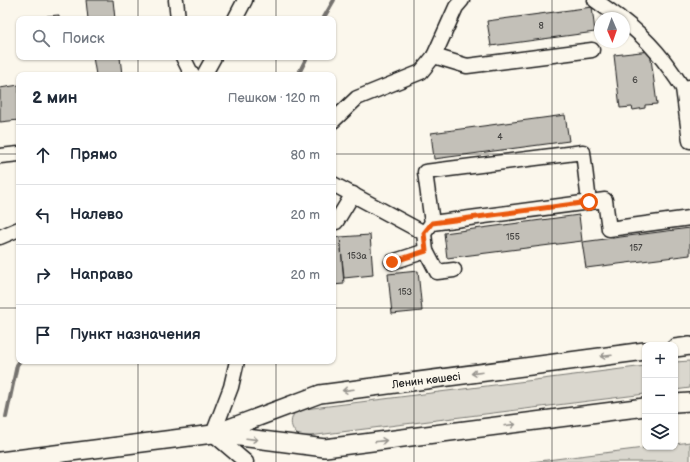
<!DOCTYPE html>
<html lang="ru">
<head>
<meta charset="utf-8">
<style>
  :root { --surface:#fff; --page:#f6f6f7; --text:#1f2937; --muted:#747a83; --line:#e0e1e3 }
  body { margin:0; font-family:"Balsamiq Sans",sans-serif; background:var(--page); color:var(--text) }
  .controls { position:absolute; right:12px; bottom:12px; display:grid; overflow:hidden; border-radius:8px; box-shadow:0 1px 3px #0004 }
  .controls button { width:36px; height:36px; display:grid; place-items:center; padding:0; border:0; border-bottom:1px solid var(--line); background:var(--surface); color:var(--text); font:20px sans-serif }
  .compass { position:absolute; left:594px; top:12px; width:36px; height:36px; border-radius:50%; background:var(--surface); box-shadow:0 1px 3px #0004; rotate:178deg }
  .stop { position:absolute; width:12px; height:12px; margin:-9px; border:3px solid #ea580c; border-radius:50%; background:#fff }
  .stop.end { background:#ea580c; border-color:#fff; box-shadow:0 1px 4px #0008 }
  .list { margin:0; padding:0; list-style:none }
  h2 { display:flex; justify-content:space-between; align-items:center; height:52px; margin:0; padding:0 16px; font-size:17px }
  h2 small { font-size:13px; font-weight:400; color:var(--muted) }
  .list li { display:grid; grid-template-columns:26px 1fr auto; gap:12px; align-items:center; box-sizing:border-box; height:60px; padding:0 16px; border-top:1px solid var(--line) }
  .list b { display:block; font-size:15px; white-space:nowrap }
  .list em { font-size:13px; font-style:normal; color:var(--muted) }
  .icon { flex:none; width:22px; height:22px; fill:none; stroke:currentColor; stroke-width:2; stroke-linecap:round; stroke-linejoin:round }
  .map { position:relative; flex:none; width:690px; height:462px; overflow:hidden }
  .search { position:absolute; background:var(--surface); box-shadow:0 1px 3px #0004; left:16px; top:16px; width:320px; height:44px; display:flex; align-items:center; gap:10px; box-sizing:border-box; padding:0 14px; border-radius:8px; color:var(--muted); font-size:15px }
  .panel { position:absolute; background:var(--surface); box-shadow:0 1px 3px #0004; left:16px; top:72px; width:320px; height:292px; border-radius:8px }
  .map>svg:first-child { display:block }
</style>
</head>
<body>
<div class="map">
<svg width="690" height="462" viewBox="0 0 690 462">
  <rect width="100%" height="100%" fill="#fbf7ec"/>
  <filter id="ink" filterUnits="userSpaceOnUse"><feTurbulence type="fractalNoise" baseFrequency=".025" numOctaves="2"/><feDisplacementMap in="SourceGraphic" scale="8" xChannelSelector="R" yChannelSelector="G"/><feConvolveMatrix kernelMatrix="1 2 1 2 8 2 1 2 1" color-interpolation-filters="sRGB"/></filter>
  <g filter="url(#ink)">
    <g fill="#dad7ce" stroke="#7b7a75">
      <polygon points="690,361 690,388 675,390 675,362"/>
      <path d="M645,366V394L301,437C290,430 288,420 297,410Z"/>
      <polygon points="690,442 690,462 531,462 652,447 675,447 675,444"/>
    </g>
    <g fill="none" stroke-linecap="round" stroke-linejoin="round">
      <g stroke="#74726e" stroke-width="4">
        <polyline points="323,19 334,0"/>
        <polyline points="298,75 307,57"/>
        <polyline points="6,417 17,365 20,361"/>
      </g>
    </g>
    <g fill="#c3c0b8" stroke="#1c1c1c">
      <polygon points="86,0 113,0 115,19 88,19"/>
      <polygon points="592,7 595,32 491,46 487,21"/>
      <polygon points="59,15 59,19 47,19 47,16"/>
      <polygon points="650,51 657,104 645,105 645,108 633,110 632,107 620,108 614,55"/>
      <polygon points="93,57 120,57 122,75 96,75"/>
      <polygon points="19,85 19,120 0,122 0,88"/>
      <polygon points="565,115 569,141 434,159 431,133"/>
      <polygon points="579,215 582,241 447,258 444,233"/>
      <polygon points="690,228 690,255 586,268 582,242"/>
      <polygon points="370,235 373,275 344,278 340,237"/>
      <polygon points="340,237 344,284 333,285 333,238"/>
      <polygon points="418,271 422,311 392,314 388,274"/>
    </g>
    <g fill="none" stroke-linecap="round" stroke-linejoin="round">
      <g stroke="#1c1c1c" stroke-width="17">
        <g id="minor">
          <polyline points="176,0 178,19"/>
          <polyline points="595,0 620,18"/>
          <polyline points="235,19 245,0"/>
          <path d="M624,21C649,40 666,62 683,88"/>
          <polyline points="434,56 467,66 592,50"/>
          <polyline points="183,57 192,75"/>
          <polyline points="204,75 214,57"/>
          <polyline points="690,87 683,88 690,141"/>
          <polyline points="333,121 357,98 421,72 434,56 456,7 462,0"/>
          <polyline points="0,156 19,154"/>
          <polyline points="333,184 424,233 426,251 437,272 454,270"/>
          <polyline points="336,222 353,194"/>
          <polyline points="432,223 425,172 583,152 589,202"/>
          <polyline points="424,233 432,223 605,200 609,229 690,218"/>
          <polyline points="0,237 19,229"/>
          <polyline points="392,262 426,251"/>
          <polyline points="213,434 231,387 237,361"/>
          <polyline points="213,434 246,462"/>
        </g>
      </g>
      <g stroke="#1c1c1c" stroke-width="20">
        <g id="major">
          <polyline points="675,348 690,346"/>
          <polyline points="675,403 690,402"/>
          <polyline points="216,434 325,448 645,407"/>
          <polyline points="0,461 213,434 320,394 645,351"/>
        </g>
      </g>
      <use href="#minor" stroke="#fbf7ec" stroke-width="14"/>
      <use href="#major" stroke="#fbf7ec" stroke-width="17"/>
    </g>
    <defs><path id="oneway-shaft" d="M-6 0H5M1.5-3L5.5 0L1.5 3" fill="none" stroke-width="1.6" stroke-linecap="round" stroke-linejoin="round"/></defs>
    <g stroke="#97948e">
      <use href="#oneway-shaft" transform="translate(606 356) rotate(173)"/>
      <use href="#oneway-shaft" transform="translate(477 373) rotate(173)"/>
      <use href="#oneway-shaft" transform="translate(348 390) rotate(173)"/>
      <use href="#oneway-shaft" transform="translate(510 425) rotate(-7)"/>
      <use href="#oneway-shaft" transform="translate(252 439) rotate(7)"/>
      <use href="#oneway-shaft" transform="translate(381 441) rotate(-7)"/>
    </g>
  </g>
  <g fill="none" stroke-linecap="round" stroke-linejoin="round" filter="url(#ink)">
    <polyline stroke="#ea580c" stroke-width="5" points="392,262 426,251 424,233 432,223 589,202"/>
  </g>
  <path fill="none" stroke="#1c1c1c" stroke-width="1" stroke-opacity="0.55" d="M138,0V19M276,0V19M414,0V462M552,0V462M138,57V75M276,57V75M0,154H19M333,154H690M0,308H19M333,308H690M138,361V462M276,361V462"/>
  <g text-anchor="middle" stroke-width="4" stroke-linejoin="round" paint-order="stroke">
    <g font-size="9" fill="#464543">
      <text x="541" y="29">8</text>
      <text x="635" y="83">6</text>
      <text x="500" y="140">4</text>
      <text x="513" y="240">155</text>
      <text x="636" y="251">157</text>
      <text x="357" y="259">153а</text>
      <text x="405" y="295">153</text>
    </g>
    <g font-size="11" fill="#1c1c1c" stroke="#fbf7ec">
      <text transform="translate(426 380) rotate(-7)" y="4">Ленин көшесі</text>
    </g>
  </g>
</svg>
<div class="controls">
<button>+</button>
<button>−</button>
<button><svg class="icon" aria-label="layers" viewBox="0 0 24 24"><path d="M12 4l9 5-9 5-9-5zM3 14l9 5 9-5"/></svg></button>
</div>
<svg class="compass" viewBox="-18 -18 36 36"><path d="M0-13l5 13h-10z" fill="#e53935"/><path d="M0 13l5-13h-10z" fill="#747a83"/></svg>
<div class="stop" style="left:589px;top:202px"></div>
<div class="stop end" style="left:392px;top:262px"></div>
<div class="search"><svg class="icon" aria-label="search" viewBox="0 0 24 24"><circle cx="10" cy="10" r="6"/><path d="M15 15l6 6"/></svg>Поиск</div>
<section class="panel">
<h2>2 мин<small>Пешком · 120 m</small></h2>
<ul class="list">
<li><svg class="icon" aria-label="ahead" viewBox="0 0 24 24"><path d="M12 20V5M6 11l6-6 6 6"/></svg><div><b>Прямо</b></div><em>80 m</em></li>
<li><svg class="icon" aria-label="left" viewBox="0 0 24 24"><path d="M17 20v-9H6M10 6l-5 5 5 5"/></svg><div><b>Налево</b></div><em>20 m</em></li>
<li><svg class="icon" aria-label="right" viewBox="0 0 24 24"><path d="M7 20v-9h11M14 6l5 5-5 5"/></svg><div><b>Направо</b></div><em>20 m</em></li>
<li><svg class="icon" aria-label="arrive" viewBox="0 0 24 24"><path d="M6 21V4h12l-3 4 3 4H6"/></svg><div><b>Пункт назначения</b></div></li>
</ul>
</section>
</div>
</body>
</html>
